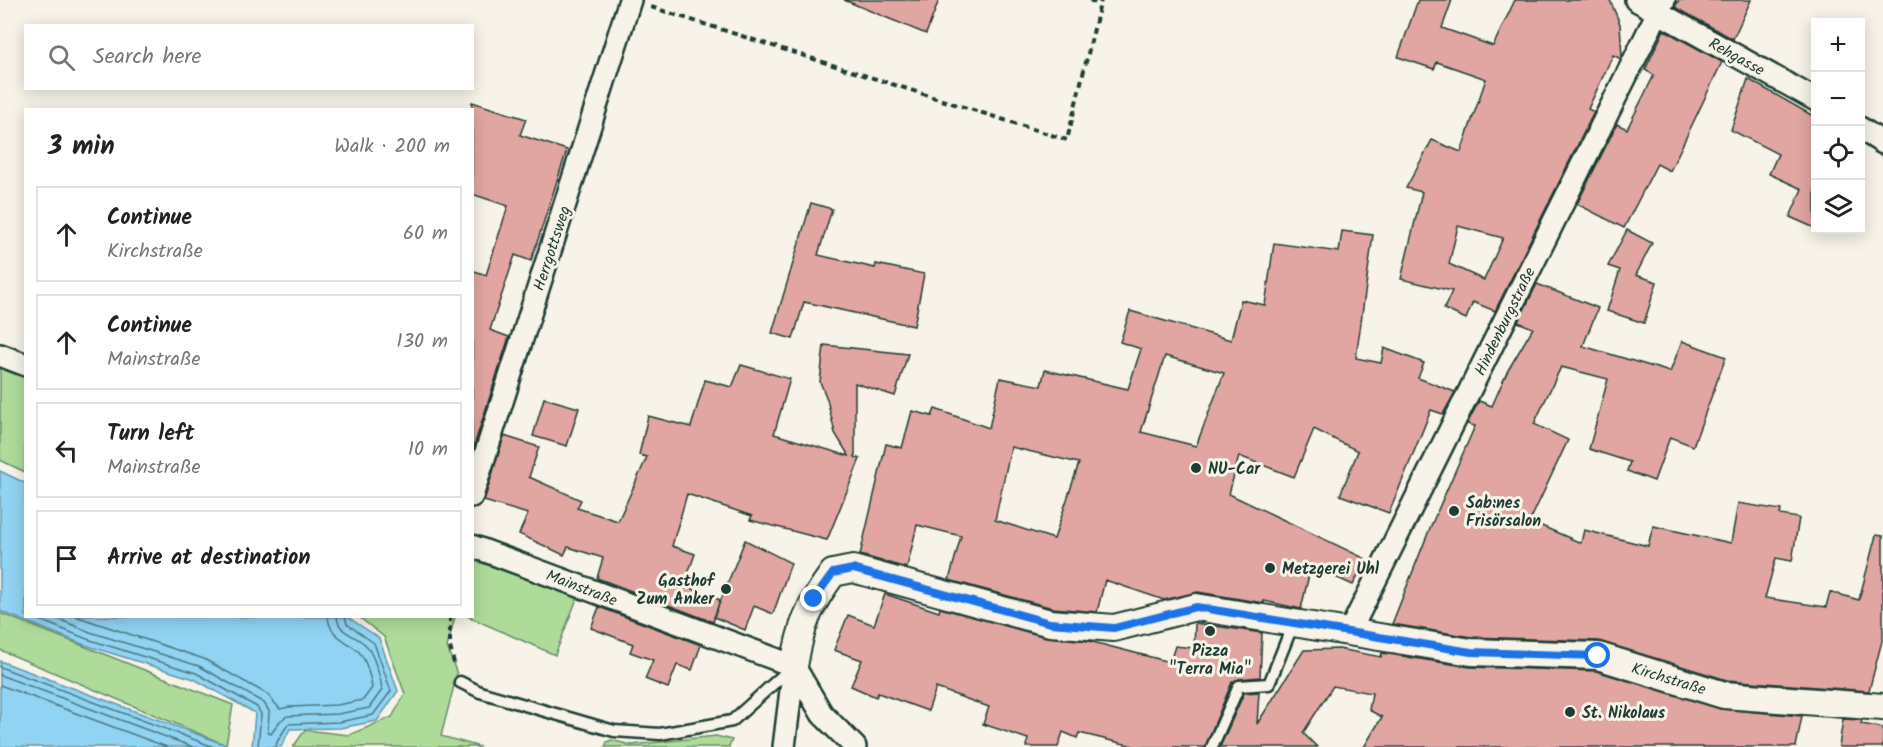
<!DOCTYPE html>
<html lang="en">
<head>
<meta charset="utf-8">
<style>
  :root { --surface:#fff; --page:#f2f2f2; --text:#222; --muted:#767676; --line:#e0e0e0 }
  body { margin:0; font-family:Kalam,sans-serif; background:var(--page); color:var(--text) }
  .controls { position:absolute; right:18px; top:18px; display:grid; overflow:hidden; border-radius:0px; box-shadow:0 3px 15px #0003 }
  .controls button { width:54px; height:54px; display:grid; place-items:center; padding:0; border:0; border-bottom:2px solid var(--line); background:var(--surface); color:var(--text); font:30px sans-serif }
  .stop { position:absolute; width:18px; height:18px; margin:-14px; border:4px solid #1a73e8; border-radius:50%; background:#fff }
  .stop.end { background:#1a73e8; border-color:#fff; box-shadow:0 2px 6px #0008 }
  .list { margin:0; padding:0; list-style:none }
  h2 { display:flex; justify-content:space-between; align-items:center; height:78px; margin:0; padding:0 24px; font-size:26px }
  h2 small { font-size:20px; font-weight:400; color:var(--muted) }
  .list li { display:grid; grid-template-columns:39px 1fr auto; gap:18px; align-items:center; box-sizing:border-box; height:96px; margin:0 12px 12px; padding:0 12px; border:2px solid var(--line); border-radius:0px }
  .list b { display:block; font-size:22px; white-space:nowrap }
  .list p { margin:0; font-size:20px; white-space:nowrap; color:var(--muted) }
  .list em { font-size:20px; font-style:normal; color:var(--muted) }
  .icon { flex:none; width:33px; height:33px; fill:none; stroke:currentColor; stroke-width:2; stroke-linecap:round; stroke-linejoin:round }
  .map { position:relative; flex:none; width:1883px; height:747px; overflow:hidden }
  .search { position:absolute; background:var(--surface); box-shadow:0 3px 15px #0003; left:24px; top:24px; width:450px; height:66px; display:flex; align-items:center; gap:15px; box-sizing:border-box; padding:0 21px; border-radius:0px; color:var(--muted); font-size:22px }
  .panel { position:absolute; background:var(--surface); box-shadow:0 3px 15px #0003; left:24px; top:108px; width:450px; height:510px; border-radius:0px }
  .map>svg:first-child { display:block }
</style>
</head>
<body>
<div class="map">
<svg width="1883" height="747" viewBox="0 0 1883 747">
  <rect width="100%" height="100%" fill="#f7f3e8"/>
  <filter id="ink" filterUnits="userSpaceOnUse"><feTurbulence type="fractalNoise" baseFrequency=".0167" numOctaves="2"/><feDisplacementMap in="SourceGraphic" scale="12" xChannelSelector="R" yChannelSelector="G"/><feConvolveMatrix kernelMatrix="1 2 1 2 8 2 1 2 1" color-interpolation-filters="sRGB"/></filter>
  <g filter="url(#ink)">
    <g fill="#aedb9a" stroke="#668c67" stroke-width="1.5">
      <polygon points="0,367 25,377 25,472 0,460"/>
      <polygon points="473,556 578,596 555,655 469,617 472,616"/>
      <polygon points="0,613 233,705 226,745 0,650"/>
      <polygon points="359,617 455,617 447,647 457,674 441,736 480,747 293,747 305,730 349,735 392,717 405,694 384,637"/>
      <polygon points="716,736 732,740 729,747 605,747 607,742 611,740 631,745"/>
    </g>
    <g fill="#91d3f3" stroke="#6397a7" stroke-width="1.5">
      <polygon points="0,471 25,483 26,616 344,617 349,618 379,638 398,691 377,721 340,728 290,729 281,747 252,747 255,713 194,679 85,645 0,611"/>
      <polygon points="0,661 226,745 232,747 0,747"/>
    </g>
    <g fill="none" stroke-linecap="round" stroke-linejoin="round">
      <g stroke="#4d7980" stroke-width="1.5">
        <polyline points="30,616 87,639 196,673 257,707 261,714 258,747"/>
        <path d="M51,616L90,632L199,666L264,703L269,711L268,732L271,734L280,721L287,716L338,714L369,708L382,690C381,678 375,660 369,649C361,635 338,636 337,616"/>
        <path d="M75,616L204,659L267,694L280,709L289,707L337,705L363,700L372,688C371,679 366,659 359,652C346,639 329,637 328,616"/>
        <polyline points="0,667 214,747"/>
        <polyline points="0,675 193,747"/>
        <polyline points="0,685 167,747"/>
        <polyline points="276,747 277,742 288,724 339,722 373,715 391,691 374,643 347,624 345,616"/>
      </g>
    </g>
    <g fill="#e1a6a1" stroke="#1f3d34" stroke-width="1.5" fill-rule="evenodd">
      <polygon points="844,0 939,0 926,34"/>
      <path d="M1418,0H1452L1442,28L1493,46L1515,0H1610L1620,24L1622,57L1621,59L1613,55L1588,109L1594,112L1495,311L1473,302L1466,319L1444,309L1452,291L1401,279L1422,192L1406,188L1432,140L1461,152L1486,79L1437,62L1434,69L1398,57ZM1458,226L1503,238L1484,280L1449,264Z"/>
      <polygon points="1679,0 1751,0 1733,39 1675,7"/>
      <polygon points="1664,30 1722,62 1670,171 1657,164 1624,228 1577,204 1617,124 1627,129 1654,75 1645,70"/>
      <polygon points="1748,79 1815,117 1815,228 1790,217 1802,189 1769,174 1778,154 1731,130"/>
      <polygon points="472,102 526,119 520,135 567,150 531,261 515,255 490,330 509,337 472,452 472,270 486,275 508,206 472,194"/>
      <polygon points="811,203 832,209 818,255 875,268 876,264 924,274 914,326 804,302 793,339 772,333"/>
      <polygon points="1627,230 1652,243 1636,275 1657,282 1644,323 1607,311 1620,270 1608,266"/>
      <path d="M1342,231L1373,235L1356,358L1381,363L1384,348L1424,363L1418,378L1455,392L1443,414L1431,410L1389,513L1340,495L1358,451L1314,429L1294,477L1239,456L1229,494L1366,559L1353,585L1311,566L1301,609L1264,601V603L1198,592L1164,600L1105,580L1097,612L1053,608L949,580L961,536L917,525L907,568L860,555L886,444L902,448L912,411L932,416L935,409L989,428L1000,378L1041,386L1045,370L1128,389L1141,349L1120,342L1130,311L1231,340L1241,300L1265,305L1274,243L1339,252ZM1165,356L1224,373L1196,446L1141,432ZM1011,447L1079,463L1054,539L995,520Z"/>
      <polygon points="1537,284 1598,308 1583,346 1670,372 1682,341 1726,357 1693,446 1670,437 1654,481 1627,471 1630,462 1589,449 1608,379 1561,367 1534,424 1568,440 1530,521 1581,543 1584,530 1648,546 1653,526 1731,543 1738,503 1781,510 1780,515 1799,518 1792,561 1776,558 1765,598 1826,607 1830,592 1859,600 1876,535 1883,536 1883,637 1869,691 1727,680 1599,641 1472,637 1392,624 1430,528 1475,426 1467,424 1479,401 1492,406 1508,370 1533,328 1518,322"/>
      <polygon points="824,345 908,354 895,396 855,383 855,457 860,459 827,540 750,520 752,516 687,494 672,546 695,554 684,585 720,600 713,622 597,578 603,558 568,547 564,555 519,534 528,514 484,501 504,436 539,447 529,477 581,500 577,508 618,521 647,457 639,455 648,416 691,427 705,380 732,387 741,365 790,379 774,434 849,456 835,433 827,399 820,382"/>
      <polygon points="544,398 579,408 567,446 533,436"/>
      <polygon points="745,540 791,563 773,614 754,606 745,630 714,617"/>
      <polygon points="885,594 939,612 940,608 1046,637 1089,641 1170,662 1175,646 1194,648 1195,623 1262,633 1260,677 1239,679 1232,682 1205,747 1137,747 1079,733 1077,738 1063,732 1058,747 1026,747 1028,739 983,724 989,707 936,688 928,711 878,693 876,697 851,686 862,660 834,650 848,615 874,625"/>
      <polygon points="599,607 701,645 692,670 677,665 668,688 645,679 653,660 630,652 633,644 591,628"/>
      <polygon points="1339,649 1381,657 1382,653 1470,667 1596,671 1720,709 1802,716 1796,747 1364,747 1382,717 1369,710 1372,693 1333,686 1303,733 1317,747 1220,747 1244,693 1259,692 1257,724 1304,650"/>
      <polygon points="1843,719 1862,720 1861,724 1883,728 1883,747 1839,747"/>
    </g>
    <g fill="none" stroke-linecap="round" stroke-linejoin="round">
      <g stroke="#1f3d34" stroke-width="15">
        <g id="service">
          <polyline points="460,682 480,692 614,731 660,734 732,721 791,668"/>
          <polyline points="1212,747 1239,686 1269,684 1293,624"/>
        </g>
      </g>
      <g stroke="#1f3d34" stroke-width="26">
        <g id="minor">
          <polyline points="1636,0 1816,100"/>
          <polyline points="1860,128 1883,143"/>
          <polyline points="0,355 26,365"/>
          <polyline points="472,496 630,0"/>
          <polyline points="472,546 794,666"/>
          <polyline points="1350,631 1664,0"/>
          <polyline points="794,666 822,714 855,747"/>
          <polyline points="784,747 794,666"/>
        </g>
      </g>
      <g stroke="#1f3d34" stroke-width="30">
        <path id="tertiary" d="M794,666C801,625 808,607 833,573L853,569L1050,623L1114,628L1196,607L1471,652L1598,656L1724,695L1883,707"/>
      </g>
      <g stroke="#1f3d34" stroke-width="4" stroke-dasharray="6 4.5" stroke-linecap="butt">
        <polyline points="1090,0 1099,5"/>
        <polyline points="651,7 1067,140 1101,0"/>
        <polyline points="450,616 450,647 455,667"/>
      </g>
      <use href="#service" stroke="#f7f3e8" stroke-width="10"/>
      <use href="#minor" stroke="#f7f3e8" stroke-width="21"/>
      <use href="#tertiary" stroke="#f7f3e8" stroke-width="26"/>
    </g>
  </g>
  <g fill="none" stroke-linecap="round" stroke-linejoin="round" filter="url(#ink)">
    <polyline stroke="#1a73e8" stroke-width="8" points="814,599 833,573 853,569 1050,623 1114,628 1196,607 1471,652 1598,656"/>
  </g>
  <g fill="#1f3d34" stroke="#f7f3e8" stroke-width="2">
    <circle cx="1196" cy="468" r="6"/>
    <circle cx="1454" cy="511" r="6"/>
    <circle cx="1270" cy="568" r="6"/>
    <circle cx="726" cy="589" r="6"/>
    <circle cx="1210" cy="631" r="6"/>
    <circle cx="1570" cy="712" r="6"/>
  </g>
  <g text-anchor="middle" stroke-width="6" stroke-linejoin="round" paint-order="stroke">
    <g font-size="16" fill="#1f3d34" stroke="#f7f3e8">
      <text transform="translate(1737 56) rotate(29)" y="6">Rehgasse</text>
      <text transform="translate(551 248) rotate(-72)" y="6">Herrgottsweg</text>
      <text transform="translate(1504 321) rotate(-64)" y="6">Hindenburgstraße</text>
      <text transform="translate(582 587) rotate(21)" y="6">Mainstraße</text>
      <text transform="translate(1669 678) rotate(17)" y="6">Kirchstraße</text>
    </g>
    <g font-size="16" font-weight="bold" fill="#1f3d34" stroke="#f7f3e8" text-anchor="start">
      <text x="1208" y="474">NU-Car</text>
      <text x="1466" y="508">Sab:nes<tspan x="1466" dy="18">Frisörsalon</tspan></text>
      <text x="1282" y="574">Metzgerei Uhl</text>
      <text x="714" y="586" text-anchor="end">Gasthof<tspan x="714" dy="18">Zum Anker</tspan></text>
      <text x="1210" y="656" text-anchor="middle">Pizza<tspan x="1210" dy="18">"Terra Mia"</tspan></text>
      <text x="1582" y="718">St. Nikolaus</text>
    </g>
  </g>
</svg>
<div class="controls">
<button>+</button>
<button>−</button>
<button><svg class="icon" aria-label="locate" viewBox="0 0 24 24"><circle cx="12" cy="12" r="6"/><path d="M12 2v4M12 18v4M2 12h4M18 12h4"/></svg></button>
<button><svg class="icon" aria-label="layers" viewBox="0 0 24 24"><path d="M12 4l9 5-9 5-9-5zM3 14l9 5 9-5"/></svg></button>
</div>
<div class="stop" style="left:1598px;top:656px"></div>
<div class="stop end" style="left:814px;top:599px"></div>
<div class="search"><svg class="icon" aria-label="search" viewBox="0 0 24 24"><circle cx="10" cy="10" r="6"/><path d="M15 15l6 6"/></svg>Search here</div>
<section class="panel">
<h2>3 min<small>Walk · 200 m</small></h2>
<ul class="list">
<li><svg class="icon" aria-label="ahead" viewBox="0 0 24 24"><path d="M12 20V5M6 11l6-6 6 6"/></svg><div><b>Continue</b><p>Kirchstraße</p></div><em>60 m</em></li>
<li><svg class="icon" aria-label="ahead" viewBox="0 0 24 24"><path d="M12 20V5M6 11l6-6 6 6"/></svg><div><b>Continue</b><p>Mainstraße</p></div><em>130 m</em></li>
<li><svg class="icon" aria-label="left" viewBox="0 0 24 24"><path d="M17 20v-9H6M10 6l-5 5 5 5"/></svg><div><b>Turn left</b><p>Mainstraße</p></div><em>10 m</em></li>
<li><svg class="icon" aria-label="arrive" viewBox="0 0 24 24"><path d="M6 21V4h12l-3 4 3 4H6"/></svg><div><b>Arrive at destination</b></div></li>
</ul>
</section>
</div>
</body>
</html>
